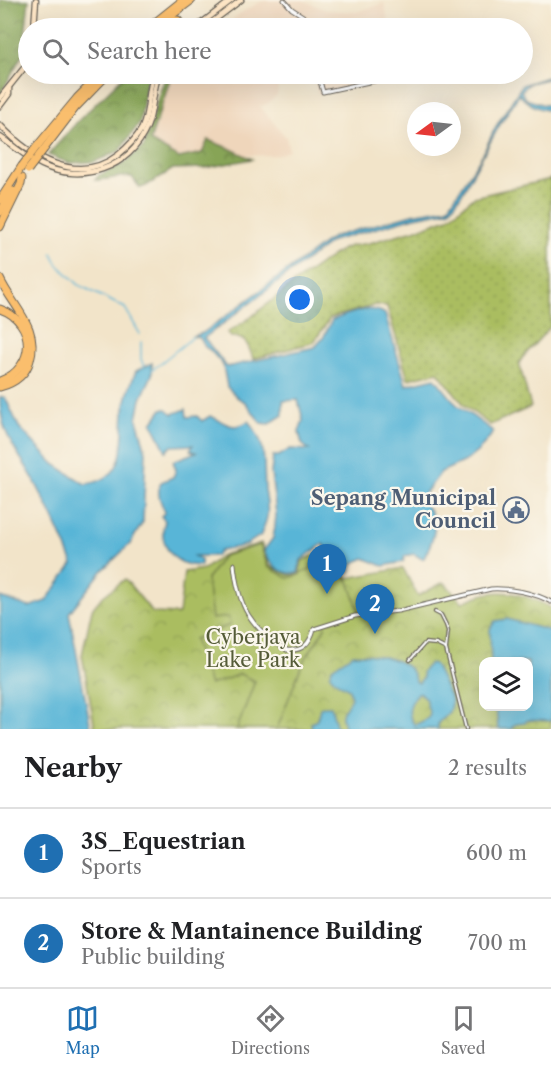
<!DOCTYPE html>
<html lang="en">
<head>
<meta charset="utf-8">
<style>
  :root { --surface:#fff; --page:#f6f6f6; --text:#202124; --muted:#757577; --line:#e0e0e0; --accent:#1f6fb2 }
  body { margin:0; font-family:"Libre Caslon Text",serif; background:var(--page); color:var(--text) }
  .controls { position:absolute; right:18px; bottom:18px; display:grid; overflow:hidden; border-radius:12px; box-shadow:0 6px 24px #0002 }
  .controls button { width:54px; height:54px; display:grid; place-items:center; padding:0; border:0; border-bottom:2px solid var(--line); background:var(--surface); color:var(--text); font:30px sans-serif }
  .compass { position:absolute; left:407px; top:102px; width:54px; height:54px; border-radius:50%; background:var(--surface); box-shadow:0 6px 24px #0002; rotate:255deg }
  .you { position:absolute; left:300px; top:300px; width:21px; height:21px; margin:-15px; border:4px solid #fff; border-radius:50%; background:#1a73e8; box-shadow:0 0 0 9px #1a73e833 }
  .badge { display:grid; place-items:center; width:39px; height:39px; border-radius:50%; background:var(--accent); color:#fff; font-size:20px; font-weight:700 }
  .pin { position:absolute; translate:-50% -50px; filter:drop-shadow(0 2px 3px #0008) }
  .pin::after { content:''; position:absolute; top:32px; width:21px; height:18px; background:inherit; clip-path:polygon(0 0,100% 0,50% 100%) }
  .list { margin:0; padding:0; list-style:none }
  h2 { display:flex; justify-content:space-between; align-items:center; height:78px; margin:0; padding:0 24px; font-size:26px }
  h2 small { font-size:20px; font-weight:400; color:var(--muted) }
  .list li { display:grid; grid-template-columns:39px 1fr auto; gap:18px; align-items:center; box-sizing:border-box; height:90px; padding:0 24px; border-top:2px solid var(--line) }
  .list b { display:block; font-size:22px; white-space:nowrap }
  .list p { margin:0; font-size:20px; white-space:nowrap; color:var(--muted) }
  .list em { font-size:20px; font-style:normal; color:var(--muted) }
  .icon { flex:none; width:33px; height:33px; fill:none; stroke:currentColor; stroke-width:2; stroke-linecap:round; stroke-linejoin:round }
  .map { position:relative; flex:none; width:551px; height:729px; overflow:hidden }
  .search { position:absolute; background:var(--surface); box-shadow:0 6px 24px #0002; left:18px; right:18px; top:18px; height:66px; display:flex; align-items:center; gap:15px; box-sizing:border-box; padding:0 21px; border-radius:33px; color:var(--muted); font-size:22px }
  .sheet { height:258px; background:var(--surface) }
  nav { display:flex; justify-content:space-around; align-items:center; box-sizing:border-box; height:84px; border-top:2px solid var(--line); background:var(--surface); font-size:16px; color:var(--muted) }
  nav a { display:grid; justify-items:center; gap:3px }
  nav .on { color:var(--accent) }
  .map>svg:first-child { display:block }
</style>
</head>
<body>
<div class="map">
<svg width="551" height="729" viewBox="0 0 551 729">
  <defs>
    <pattern id="grass-dots" width="8" height="8" patternUnits="userSpaceOnUse" patternTransform="scale(1.5)"><rect width="8" height="8" fill="#aabd61"/><path d="M2 2h.1M6 6h.1" fill="none" stroke="#92a254" stroke-width="1.8" stroke-linecap="round"/></pattern>
    <pattern id="forest-crowns" width="20" height="18" patternUnits="userSpaceOnUse" patternTransform="scale(1.5)"><rect width="20" height="18" fill="#87a457"/><path d="M2 6a3 3 0 1 1 6 0M12 15a3 3 0 1 1 6 0" fill="none" stroke="#6e8547"/></pattern>
    <pattern id="park-crowns" width="20" height="18" patternUnits="userSpaceOnUse" patternTransform="scale(1.5)"><rect width="20" height="18" fill="#aabd61"/><path d="M2 6a3 3 0 1 1 6 0M12 15a3 3 0 1 1 6 0" fill="none" stroke="#92a254"/></pattern>
  </defs>
  <rect width="100%" height="100%" fill="#fbf7ec"/>
  <filter id="ink" filterUnits="userSpaceOnUse"><feTurbulence type="fractalNoise" baseFrequency=".0167" numOctaves="2"/><feDisplacementMap in="SourceGraphic" scale="12" xChannelSelector="R" yChannelSelector="G"/><feConvolveMatrix kernelMatrix="1 2 1 2 8 2 1 2 1" color-interpolation-filters="sRGB"/></filter>
  <filter id="wash" filterUnits="userSpaceOnUse"><feTurbulence type="fractalNoise" baseFrequency=".008" numOctaves="4" result="noise"/><feDisplacementMap in="SourceGraphic" scale="24" xChannelSelector="R" yChannelSelector="G"/><feGaussianBlur stdDeviation="1.35" result="paint"/><feColorMatrix in="noise" values="0 0 0 0 0 0 0 0 0 0 0 0 0 0 0 0 0 1.4 0 .05"/><feComposite in="paint" operator="in"/></filter>
  <g filter="url(#wash)">
    <rect width="100%" height="100%" fill="#f2e4c9"/>
    <g fill="#efd6bb">
      <polygon points="269,0 303,0 326,10 356,12 384,3 388,20 387,28 223,28 239,14 260,2"/>
      <polygon points="174,74 272,74 272,78 278,88 277,95 268,103 262,106 258,104 286,137 289,150 278,155 172,156 149,146 158,122 168,82"/>
      <polygon points="313,74 395,74 396,77 318,94"/>
    </g>
    <path fill="url(#grass-dots)" stroke="#636c3e" stroke-width="1.5" d="M551,179V326L523,357L519,363L531,407L490,425L465,406L438,372L408,379L387,306L376,305L330,318L314,342L253,359C249,346 246,337 231,337L227,333L251,317L295,282L339,251L350,246L369,243L421,228L448,218L474,197Z"/>
    <g fill="url(#forest-crowns)" stroke="#52603a" stroke-width="1.5">
      <polygon points="0,0 29,0 23,53 0,95"/>
      <polygon points="126,74 148,74 140,122 120,151 94,162 69,163 48,155 78,121"/>
      <path d="M167,74H172L150,141L179,158L202,153L208,140L231,149L252,159L205,168L173,169L146,186L140,188L132,177C120,175 108,180 95,180L99,175L123,164L144,146L160,91Z"/>
    </g>
    <path fill="url(#park-crowns)" stroke="#636c3e" stroke-width="1.5" fill-rule="evenodd" d="M261,543L270,566L289,575L299,574L302,561L325,550L329,559L348,578L403,568L418,596L444,582L462,602C471,599 481,594 490,593C510,590 534,598 551,608V729H95L82,655L92,609L101,598L125,579L153,613L179,614L184,572L204,569L223,555ZM484,662H528V706H484Z"/>
    <polygon fill="#aabd61" stroke="#636c3e" stroke-width="1.5" points="260,545 268,567 288,578 300,575 301,572 311,569 311,565 327,561 349,581 359,612 324,623 325,628 302,664 277,729 237,729 255,681 240,674 210,685 194,639 230,625 228,617 212,619 207,579 223,556"/>
    <g fill="#59b5d7" stroke="#3a687a" stroke-width="1.5" fill-rule="evenodd">
      <path d="M551,76V78L530,83L521,91L526,99L544,105H551V110C540,111 525,102 519,94L499,126L461,195L450,210L415,217L332,241L204,338L227,367L315,347L323,338L332,320C348,315 370,303 385,314L406,385L435,378L456,404L494,432L478,451L467,460L441,472L423,496V502C441,521 435,537 424,558L422,559L414,554L405,556L403,562L383,566L364,558L354,563L349,573L343,571L323,544L301,560L298,573C281,575 270,566 264,550L273,538L275,526L276,514L271,473L273,456H279L290,449L309,450L302,444L299,432L303,420L298,400L283,401V415L269,424L261,423L245,402L238,398L227,387L223,365L210,350L205,347L200,338L193,336L203,333L333,237L412,214L448,208L483,154L495,128L522,85Z"/>
      <path d="M152,363V375L141,399L137,419L146,452L143,522L130,544L102,571L69,613L91,729H0V597L29,607L46,601L73,564C62,536 49,508 34,480C17,449 0,436 0,397H5L19,427L54,464L85,484C128,479 121,445 124,412C125,398 131,384 136,371Z"/>
      <path d="M162,409H167L173,414L186,409L187,417L197,416L202,421L210,416C226,422 232,432 248,421C268,444 263,461 265,489C266,498 269,508 267,517C266,524 262,529 261,535L246,545L220,551L216,556H194L201,560V565C177,569 156,545 165,521L161,516L165,512C160,501 156,492 161,482L173,477L176,470L173,461L196,452L190,450L193,445L172,446L166,451L152,423Z"/>
      <polygon points="507,619 551,631 551,721 527,720 525,723 516,724 510,729 498,729 496,707 528,706 528,662 491,661 490,629 495,621"/>
      <path d="M353,654C372,654 413,657 415,681L419,683L423,677L422,672L430,663L434,664L452,700L449,712L438,723V729H345C338,712 344,712 351,698L349,689L337,682L330,675L332,668ZM419,692L425,698L430,715L427,719L415,725C405,714 410,702 419,692Z"/>
      <polygon points="325,706 331,706 337,729 312,729 311,723 317,720 320,708"/>
    </g>
    <g fill="none" stroke-linecap="round" stroke-linejoin="round">
      <g stroke="#59b5d7" stroke-width="1.5">
        <polyline points="52,253 58,265 79,285 125,308 140,334"/>
        <polyline points="141,342 141,359 144,367"/>
        <polyline points="152,370 193,337"/>
      </g>
    </g>
  </g>
  <g filter="url(#ink)">
    <g fill="none" stroke-linecap="round" stroke-linejoin="round">
      <g stroke="#676259" stroke-width="4.5">
        <g id="pedestrian">
          <polyline points="435,612 441,615 446,625 448,631 446,649 466,729"/>
          <polyline points="410,660 425,643 436,644 446,649"/>
        </g>
      </g>
      <g stroke="#676259" stroke-width="5">
        <g id="minor">
          <polyline points="284,0 292,9 303,16 306,28"/>
          <polyline points="318,74 323,92 392,77"/>
          <path d="M234,564C238,606 250,628 287,650C303,652 310,643 314,629L355,616L398,611L491,589C510,588 535,593 551,602"/>
        </g>
      </g>
      <g stroke="#676259" stroke-width="7">
        <g id="secondary">
          <polyline points="34,28 36,0"/>
          <polyline points="195,28 232,0"/>
          <polyline points="204,28 241,0"/>
          <polyline points="0,98 28,63"/>
          <polyline points="0,106 9,94 9,88"/>
          <path d="M0,125C30,157 77,186 118,155C128,147 136,139 142,128C150,111 147,91 154,74"/>
          <path d="M0,137C14,146 27,158 42,165C81,184 130,169 147,127C154,110 152,91 159,74"/>
        </g>
      </g>
      <g stroke="#676259" stroke-width="9">
        <g id="motorway">
          <polyline points="168,23 173,20 178,20 183,28"/>
          <polyline points="148,28 183,0"/>
          <polyline points="155,28 192,0"/>
          <polyline points="38,145 77,98 101,74"/>
          <polyline points="44,149 76,107 108,74"/>
          <polyline points="0,200 22,166"/>
          <polyline points="0,212 13,191"/>
          <polyline points="0,227 21,184 22,178"/>
          <path d="M0,279C13,307 40,327 30,360C26,375 14,383 0,387"/>
          <path d="M0,309C37,322 36,368 0,381"/>
        </g>
      </g>
      <use href="#pedestrian" stroke="#fff" stroke-width="2"/>
      <use href="#minor" stroke="#fff" stroke-width="3"/>
      <use href="#secondary" stroke="#fde5c5" stroke-width="4.5"/>
      <use href="#motorway" stroke="#fabe6d" stroke-width="7"/>
      <g stroke="#676259" stroke-width="9" stroke-linecap="butt">
        <g id="motorway-bridge">
          <polyline points="22,166 38,145"/>
          <polyline points="28,170 44,149"/>
        </g>
      </g>
      <use href="#motorway-bridge" stroke="#fabe6d" stroke-width="7"/>
    </g>
  </g>
  <defs>
    <g id="civic-ring" transform="scale(1.35)"><circle r="9.5" fill="#fbf7ec" stroke="#5c6f8a" stroke-width="1.5"/><path d="M-.6-6.5H3V-4.5H.6V-3L4-1V1h2V6H-6V1h2V-1L-.6-3ZM-1.2 2.5V6h2.4V2.5Z" fill="#5c6f8a"/></g>
  </defs>
  <g fill-rule="evenodd">
    <use href="#civic-ring" x="516" y="510"/>
  </g>
  <g text-anchor="middle" stroke-width="4.5" stroke-linejoin="round" paint-order="stroke">
    <g font-size="20" font-weight="bold" fill="#4e5e75" stroke="#fbf7ec" text-anchor="end">
      <text x="496" y="505">Sepang Municipal<tspan x="496" dy="23">Council</tspan></text>
    </g>
    <g font-size="20" fill="#555c38" stroke="#fbf7ec">
      <text x="253" y="644">Cyberjaya<tspan x="253" dy="23">Lake Park</tspan></text>
    </g>
  </g>
</svg>
<div class="controls">
<button><svg class="icon" aria-label="layers" viewBox="0 0 24 24"><path d="M12 4l9 5-9 5-9-5zM3 14l9 5 9-5"/></svg></button>
</div>
<svg class="compass" viewBox="-18 -18 36 36"><path d="M0-13l5 13h-10z" fill="#e53935"/><path d="M0 13l5-13h-10z" fill="#757577"/></svg>
<div class="you"></div>
<div class="pin badge" style="left:327px;top:594px">1</div>
<div class="pin badge" style="left:375px;top:634px">2</div>
<div class="search"><svg class="icon" aria-label="search" viewBox="0 0 24 24"><circle cx="10" cy="10" r="6"/><path d="M15 15l6 6"/></svg>Search here</div>
</div>
<section class="sheet">
<h2>Nearby<small>2 results</small></h2>
<ul class="list">
<li><span class="badge">1</span><div><b>3S_Equestrian</b><p>Sports</p></div><em>600 m</em></li>
<li><span class="badge">2</span><div><b>Store &amp; Mantainence Building</b><p>Public building</p></div><em>700 m</em></li>
</ul>
</section>
<nav>
<a class="on"><svg class="icon" aria-label="map" viewBox="0 0 24 24"><path d="M3 6l6-2 6 2 6-2v14l-6 2-6-2-6 2zM9 4v14M15 6v14"/></svg>Map</a>
<a><svg class="icon" aria-label="directions" viewBox="0 0 24 24"><path d="M12 3l9 9-9 9-9-9zM9 14v-3h6M13 9l2 2-2 2"/></svg>Directions</a>
<a><svg class="icon" aria-label="saved" viewBox="0 0 24 24"><path d="M7 4h10v16l-5-4-5 4z"/></svg>Saved</a>
</nav>
</body>
</html>
